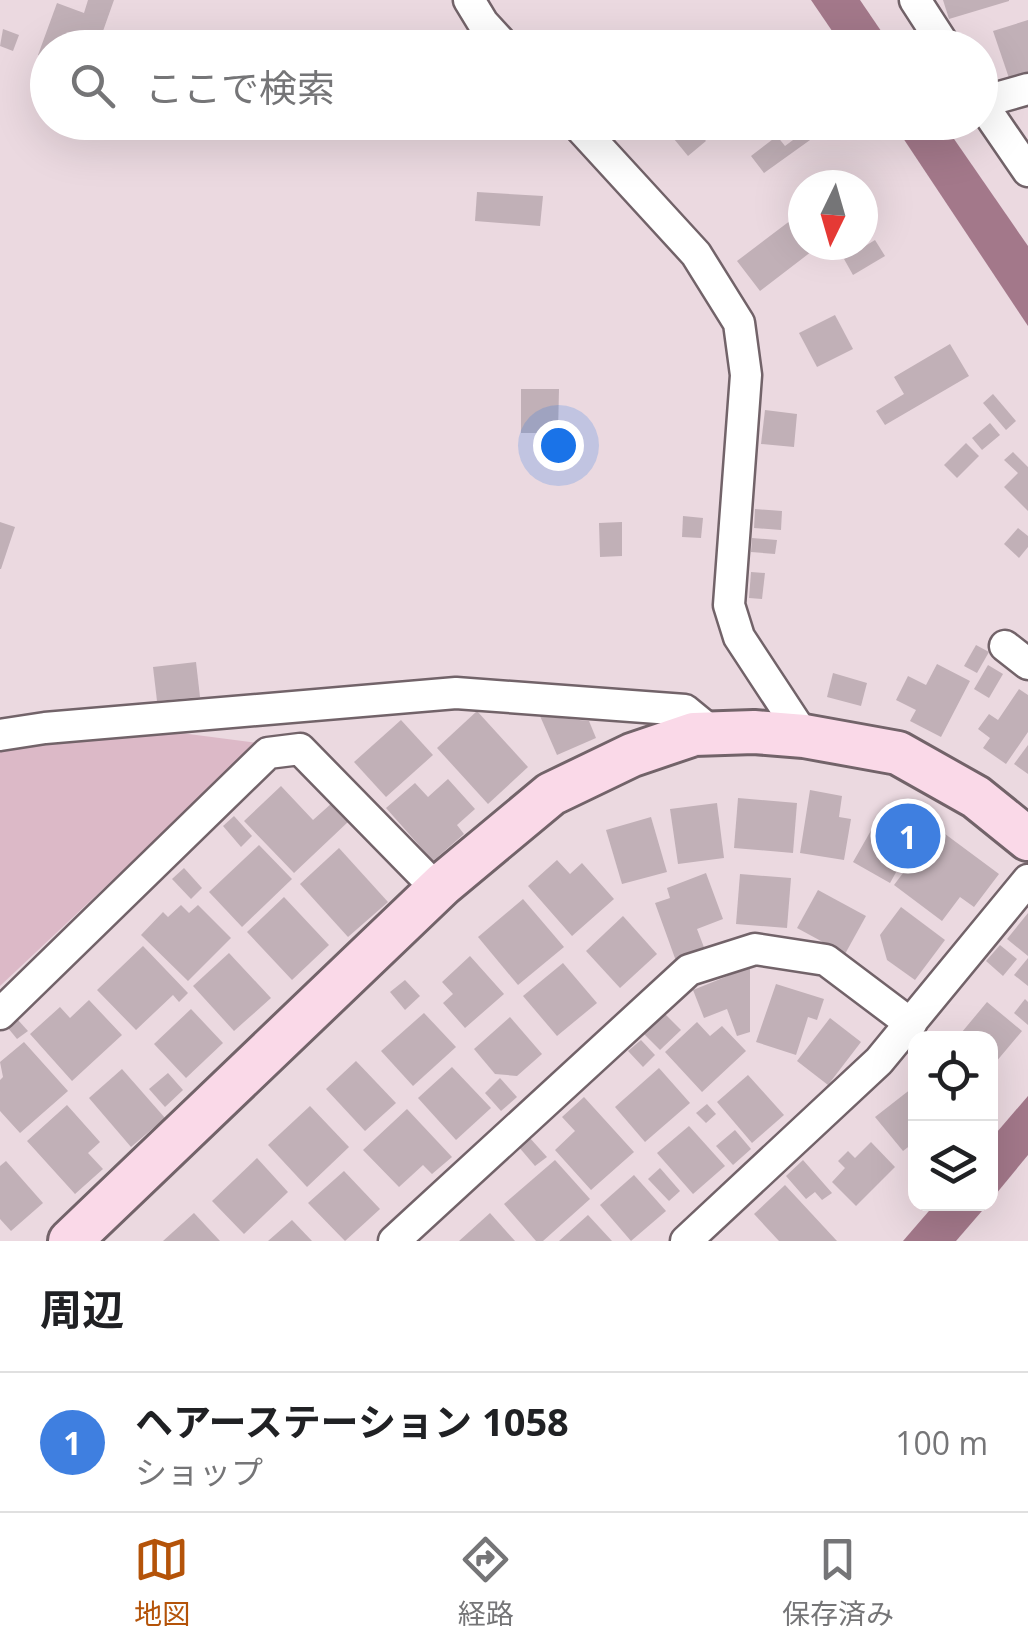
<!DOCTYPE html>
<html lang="ja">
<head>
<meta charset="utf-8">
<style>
  :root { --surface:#fff; --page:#f2f2f2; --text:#202124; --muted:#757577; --line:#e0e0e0; --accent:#b45309 }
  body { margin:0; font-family:"Open Sans","Noto Sans JP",sans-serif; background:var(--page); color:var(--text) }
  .controls { position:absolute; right:30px; bottom:30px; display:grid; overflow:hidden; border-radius:20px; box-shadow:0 10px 40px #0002 }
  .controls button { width:90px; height:90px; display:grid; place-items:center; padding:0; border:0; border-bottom:2px solid var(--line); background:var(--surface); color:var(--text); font:50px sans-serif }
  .compass { position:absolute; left:788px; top:170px; width:90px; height:90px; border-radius:50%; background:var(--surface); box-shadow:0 10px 40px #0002; rotate:185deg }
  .you { position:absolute; left:558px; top:445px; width:35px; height:35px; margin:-25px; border:8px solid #fff; border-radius:50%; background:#1a73e8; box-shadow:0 0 0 15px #1a73e833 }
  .badge { display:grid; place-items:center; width:65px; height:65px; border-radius:50%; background:var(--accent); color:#fff; font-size:32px; font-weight:700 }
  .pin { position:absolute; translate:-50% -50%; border:5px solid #fff; box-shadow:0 2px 10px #0006 }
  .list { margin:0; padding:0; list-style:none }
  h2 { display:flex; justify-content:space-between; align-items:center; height:130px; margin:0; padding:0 40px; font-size:42px }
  h2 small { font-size:32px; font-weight:400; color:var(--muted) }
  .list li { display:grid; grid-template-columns:65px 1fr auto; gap:30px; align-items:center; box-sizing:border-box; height:140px; padding:0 40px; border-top:2px solid var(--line) }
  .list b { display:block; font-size:38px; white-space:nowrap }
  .list p { margin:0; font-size:32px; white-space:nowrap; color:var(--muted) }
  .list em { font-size:32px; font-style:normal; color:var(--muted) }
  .icon { flex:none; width:55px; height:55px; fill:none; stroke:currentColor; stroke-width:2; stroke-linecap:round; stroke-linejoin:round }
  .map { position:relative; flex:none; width:1028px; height:1241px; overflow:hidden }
  .search { position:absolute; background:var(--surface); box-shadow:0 10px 40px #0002; left:30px; right:30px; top:30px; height:110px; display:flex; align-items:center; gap:25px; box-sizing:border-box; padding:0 35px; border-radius:55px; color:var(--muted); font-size:38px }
  .sheet { height:270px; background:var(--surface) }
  nav { display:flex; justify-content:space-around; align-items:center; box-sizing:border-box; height:140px; border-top:2px solid var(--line); background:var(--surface); font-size:28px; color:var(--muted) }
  nav a { display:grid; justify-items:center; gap:5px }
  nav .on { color:var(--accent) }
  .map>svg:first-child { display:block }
</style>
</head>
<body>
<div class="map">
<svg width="1028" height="1241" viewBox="0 0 1028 1241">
  <rect width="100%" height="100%" fill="#ebd9e0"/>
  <polygon fill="#dcb9c7" points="150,729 258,743 0,986 0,750"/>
  <g fill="#a3788a">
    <polygon points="811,0 860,0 892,47 843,47"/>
    <polygon points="893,123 943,123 1028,246 1028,326"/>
    <polygon points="1028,1096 1028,1155 991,1200 991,1139"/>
    <polygon points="935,1204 988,1204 956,1241 903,1241"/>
  </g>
  <g fill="#c1b0b7">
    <polygon points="88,0 114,0 97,48 48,48 48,59 38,55 57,3 84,13"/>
    <polygon points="943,0 1009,0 1009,1 949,19"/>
    <polygon points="1028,20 1028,75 1010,81 993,31"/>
    <polygon points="3,29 19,35 13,51 0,46"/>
    <polygon points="817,122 824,130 764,173 751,156 777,136 785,146"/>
    <polygon points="692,124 706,141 688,156 674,139"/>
    <polygon points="477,192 543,196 540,226 475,221"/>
    <polygon points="803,211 803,245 820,245 760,291 737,261"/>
    <polygon points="875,240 885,256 853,275 844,259"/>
    <polygon points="835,315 853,349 817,367 799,333"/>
    <polygon points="950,344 969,376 885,425 876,411 904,394 894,377"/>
    <polygon points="521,389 559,389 558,433 521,433"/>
    <polygon points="993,394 1016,421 1006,430 983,403"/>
    <polygon points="765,410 797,414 794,447 761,444"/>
    <polygon points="990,423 1000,435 982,450 972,438"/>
    <polygon points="966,443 979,456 957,478 944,465"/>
    <polygon points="1013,452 1028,467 1028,511 1004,487 1018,473 1004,460"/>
    <polygon points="755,509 782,511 781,530 754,528"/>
    <polygon points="683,516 703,518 701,538 682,537"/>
    <polygon points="0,522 15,527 1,569 0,569"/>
    <polygon points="622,522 622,556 600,557 599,523"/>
    <polygon points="1018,528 1028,536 1028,547 1019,558 1004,544"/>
    <polygon points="752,538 777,540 775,554 751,552"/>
    <polygon points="751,572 765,573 762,599 749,598"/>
    <polygon points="976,645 989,652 977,673 964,666"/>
    <polygon points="196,662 200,697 157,701 153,667"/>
    <polygon points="937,664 970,681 941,737 910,721 916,710 896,700 908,676 926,685"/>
    <polygon points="988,665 1003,674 989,698 974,689"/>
    <polygon points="833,673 867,683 861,706 827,697"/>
    <polygon points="1019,689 1028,695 1028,732 1006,764 983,748 990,738 978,729 989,714 998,720"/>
    <polygon points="477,711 528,767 488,804 437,748"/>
    <polygon points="540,716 589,721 596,738 557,755"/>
    <polygon points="401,720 433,755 386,797 354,762"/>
    <polygon points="1028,745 1028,774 1014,764"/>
    <polygon points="448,779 475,809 457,825 464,834 433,861 386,808 415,783 428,797"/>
    <polygon points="281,786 313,820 332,803 349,821 294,873 244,821"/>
    <polygon points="810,790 842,796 839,817 851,819 844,860 800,853"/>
    <polygon points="738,798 797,803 793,853 734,848"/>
    <polygon points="717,803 724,858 678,864 670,809"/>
    <polygon points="895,810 922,826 890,883 853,862 873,827 883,832"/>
    <polygon points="234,816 252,836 241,847 223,826"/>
    <polygon points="651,817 667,872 622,884 606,830"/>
    <polygon points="937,828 999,874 974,907 960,897 942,921 894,885"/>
    <polygon points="259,845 292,879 242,927 209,892"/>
    <polygon points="339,848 388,902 348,937 300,884"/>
    <polygon points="557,860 570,874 582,863 614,899 572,936 528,886"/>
    <polygon points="184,868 202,888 191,899 172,879"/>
    <polygon points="706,873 723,919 697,929 705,950 676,961 655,903 670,898 667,888"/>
    <polygon points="740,874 791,878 787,928 736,924"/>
    <polygon points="818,890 866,916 845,954 797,928"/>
    <polygon points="284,897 329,945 292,980 247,932"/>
    <polygon points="523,899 564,947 518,985 478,937"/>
    <polygon points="181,905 189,913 198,905 231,938 188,981 141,935 163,912 168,917"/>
    <polygon points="901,907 945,940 915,980 887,960 880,935"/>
    <polygon points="1028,913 1028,956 1007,939"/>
    <polygon points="623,916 657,954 620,988 586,951"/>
    <polygon points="1000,945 1017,959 1003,976 986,961"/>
    <polygon points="143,946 188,993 179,1002 173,995 136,1030 97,990"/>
    <polygon points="229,953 271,998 234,1031 193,986"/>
    <polygon points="470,956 504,994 465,1028 443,1003 453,994 442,982"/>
    <polygon points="1028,958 1028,986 1014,975"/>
    <polygon points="563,963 597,1003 557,1036 523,996"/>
    <polygon points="750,967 750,1032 737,1036 727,1009 704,1018 693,990"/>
    <polygon points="405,980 420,996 405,1010 390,992"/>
    <polygon points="776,984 824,999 817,1020 808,1017 796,1055 756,1042"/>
    <polygon points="1025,999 1028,1002 1028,1025 1014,1013"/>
    <polygon points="89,1000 122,1035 72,1081 30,1034 60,1007 70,1018"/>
    <polygon points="987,1002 1022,1031 990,1069 990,1038 957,1038"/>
    <polygon points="191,1009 223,1043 186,1078 154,1044"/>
    <polygon points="661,1010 681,1030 660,1050 640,1030"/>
    <polygon points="424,1013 456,1047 413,1086 381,1051"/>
    <polygon points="510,1017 542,1054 517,1076 495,1074 474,1049"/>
    <polygon points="830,1018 861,1042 828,1085 797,1061"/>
    <polygon points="18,1020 28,1031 17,1039 8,1028"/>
    <polygon points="697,1022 710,1036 722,1026 746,1051 702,1092 665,1052"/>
    <polygon points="641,1040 655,1055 643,1067 628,1051"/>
    <polygon points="24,1042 68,1091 20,1133 0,1111 0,1080 3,1077 0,1062"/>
    <polygon points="356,1061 396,1103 365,1131 326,1089"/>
    <polygon points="452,1067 491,1108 456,1140 418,1098"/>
    <polygon points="659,1068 690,1103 645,1142 615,1107"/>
    <polygon points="122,1069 165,1118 131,1147 89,1098"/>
    <polygon points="168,1073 183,1090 165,1107 149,1089"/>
    <polygon points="748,1075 784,1115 752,1143 717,1102"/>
    <polygon points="500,1078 517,1097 501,1111 485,1093"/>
    <polygon points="916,1085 916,1141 903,1151 875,1117"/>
    <polygon points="584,1097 634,1152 591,1190 555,1150 575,1131 562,1117"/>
    <polygon points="707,1104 716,1114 706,1123 696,1113"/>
    <polygon points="67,1105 100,1142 88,1153 103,1169 75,1194 27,1141"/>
    <polygon points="310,1106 349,1147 307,1187 268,1145"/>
    <polygon points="407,1109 452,1157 432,1174 423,1165 399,1187 363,1150"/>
    <polygon points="689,1126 725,1166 693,1194 657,1153"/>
    <polygon points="735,1130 751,1149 733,1165 716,1146"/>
    <polygon points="529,1137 547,1157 535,1166 518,1146"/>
    <polygon points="871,1142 895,1167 856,1206 832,1182 845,1168 838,1161 848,1151 855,1158"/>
    <polygon points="257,1158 288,1192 244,1234 212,1201"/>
    <polygon points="555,1160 590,1199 543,1241 536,1241 504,1204"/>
    <polygon points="803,1160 832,1193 822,1200 815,1192 806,1199 786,1176"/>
    <polygon points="6,1161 43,1203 11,1231 0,1219 0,1166"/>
    <polygon points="660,1168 680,1191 669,1201 648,1179"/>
    <polygon points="344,1171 380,1209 345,1241 308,1203"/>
    <polygon points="634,1175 666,1211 631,1241 600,1205"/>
    <polygon points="785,1185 837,1241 779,1241 754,1214"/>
    <polygon points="194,1213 220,1241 163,1241"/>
    <polygon points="490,1213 515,1241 459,1241"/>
    <polygon points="588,1215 612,1241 559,1241"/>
    <polygon points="292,1220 312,1241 268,1241"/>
  </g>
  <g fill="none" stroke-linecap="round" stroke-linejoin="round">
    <g stroke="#726369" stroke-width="35">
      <g id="street">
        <polyline points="469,0 483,23 506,48"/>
        <polyline points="915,0 946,48"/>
        <polyline points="980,101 1028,171"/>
        <polyline points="982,102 1028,89"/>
        <polyline points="575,122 696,254 739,323 746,375 729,605 739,637 804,736"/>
        <polyline points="1005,646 1028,664"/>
        <polyline points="0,735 45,728 456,693 685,710 713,733"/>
        <polyline points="0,1014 268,753 300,749 438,890"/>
        <polyline points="394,1241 689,970 755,949 826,960 911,1024"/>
        <polyline points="686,1241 879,1061 1028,880"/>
      </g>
    </g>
    <g stroke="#726369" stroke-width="48">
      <polyline id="secondary" points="70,1241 443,884 551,794 632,755 694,734 754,732 804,736 898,753 976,797 1028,839"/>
    </g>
    <use href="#street" stroke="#fff" stroke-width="30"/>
    <use href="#secondary" stroke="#fad9e8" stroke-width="42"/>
  </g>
</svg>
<div class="controls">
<button><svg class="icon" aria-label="locate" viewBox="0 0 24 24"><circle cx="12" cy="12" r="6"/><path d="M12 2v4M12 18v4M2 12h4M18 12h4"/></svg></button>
<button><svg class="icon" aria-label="layers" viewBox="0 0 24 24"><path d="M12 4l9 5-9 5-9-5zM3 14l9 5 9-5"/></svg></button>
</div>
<svg class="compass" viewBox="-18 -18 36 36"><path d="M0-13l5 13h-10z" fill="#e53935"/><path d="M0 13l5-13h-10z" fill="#757577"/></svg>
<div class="you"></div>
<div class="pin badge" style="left:908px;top:836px;background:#3f7fe0">1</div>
<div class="search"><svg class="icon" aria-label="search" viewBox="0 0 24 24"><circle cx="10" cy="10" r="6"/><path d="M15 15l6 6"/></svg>ここで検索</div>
</div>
<section class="sheet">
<h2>周辺<small></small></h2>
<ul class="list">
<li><span class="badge" style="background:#3f7fe0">1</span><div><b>ヘアーステーション 1058</b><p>ショップ</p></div><em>100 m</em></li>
</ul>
</section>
<nav>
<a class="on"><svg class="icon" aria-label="map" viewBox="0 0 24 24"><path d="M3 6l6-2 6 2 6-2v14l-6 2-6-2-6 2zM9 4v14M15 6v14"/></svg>地図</a>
<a><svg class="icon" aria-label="directions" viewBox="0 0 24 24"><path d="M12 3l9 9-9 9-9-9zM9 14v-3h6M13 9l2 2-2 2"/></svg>経路</a>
<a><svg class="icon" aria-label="saved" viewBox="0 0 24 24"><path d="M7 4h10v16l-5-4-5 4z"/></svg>保存済み</a>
</nav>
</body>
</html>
